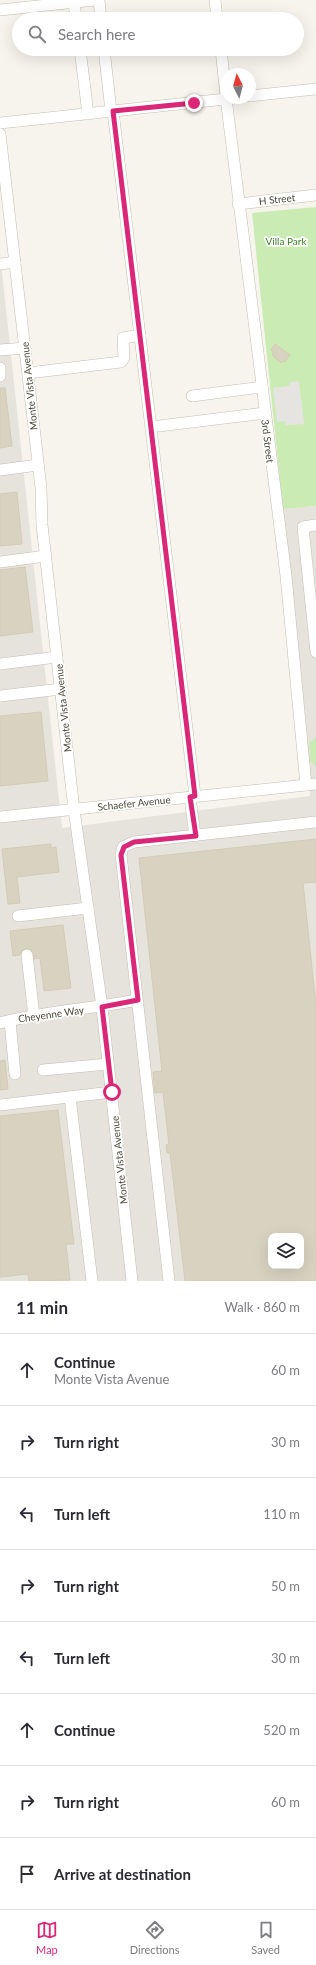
<!DOCTYPE html>
<html lang="en">
<head>
<meta charset="utf-8">
<style>
  :root { --surface:#fff; --page:#f2f2f3; --text:#2b2b33; --muted:#7c7c81; --line:#e1e1e2; --accent:#db2777 }
  body { margin:0; font-family:Lato,sans-serif; background:var(--page); color:var(--text) }
  .controls { position:absolute; right:12px; bottom:12px; display:grid; overflow:hidden; border-radius:8px; box-shadow:0 4px 16px #0002 }
  .controls button { width:36px; height:36px; display:grid; place-items:center; padding:0; border:0; border-bottom:1px solid var(--line); background:var(--surface); color:var(--text); font:20px sans-serif }
  .compass { position:absolute; left:220px; top:68px; width:36px; height:36px; border-radius:50%; background:var(--surface); box-shadow:0 4px 16px #0002; rotate:354deg }
  .stop { position:absolute; width:12px; height:12px; margin:-9px; border:3px solid #db2777; border-radius:50%; background:#fff }
  .stop.end { background:#db2777; border-color:#fff; box-shadow:0 1px 4px #0008 }
  .list { margin:0; padding:0; list-style:none }
  h2 { display:flex; justify-content:space-between; align-items:center; height:52px; margin:0; padding:0 16px; font-size:17px }
  h2 small { font-size:13px; font-weight:400; color:var(--muted) }
  .list li { display:grid; grid-template-columns:26px 1fr auto; gap:12px; align-items:center; box-sizing:border-box; height:72px; padding:0 16px; border-top:1px solid var(--line) }
  .list b { display:block; font-size:15px; white-space:nowrap }
  .list p { margin:0; font-size:13px; white-space:nowrap; color:var(--muted) }
  .list em { font-size:13px; font-style:normal; color:var(--muted) }
  .icon { flex:none; width:22px; height:22px; fill:none; stroke:currentColor; stroke-width:2; stroke-linecap:round; stroke-linejoin:round }
  .map { position:relative; flex:none; width:316px; height:1281px; overflow:hidden }
  .search { position:absolute; background:var(--surface); box-shadow:0 4px 16px #0002; left:12px; right:12px; top:12px; height:44px; display:flex; align-items:center; gap:10px; box-sizing:border-box; padding:0 14px; border-radius:22px; color:var(--muted); font-size:15px }
  .sheet { height:628px; background:var(--surface) }
  nav { display:flex; justify-content:space-around; align-items:center; box-sizing:border-box; height:56px; border-top:1px solid var(--line); background:var(--surface); font-size:11px; color:var(--muted) }
  nav a { display:grid; justify-items:center; gap:2px }
  nav .on { color:var(--accent) }
  .map>svg:first-child { display:block }
</style>
</head>
<body>
<div class="map">
<svg width="316" height="1281" viewBox="0 0 316 1281">
  <rect width="100%" height="100%" fill="#f6f4ec"/>
  <path fill="#e6e3dd" fill-rule="evenodd" d="M0,253L62,828L310,796L283,509L316,506V1281H0ZM271,1236H301V1266H271Z"/>
  <g fill="#cbebb4">
    <polygon points="316,207 316,506 283,509 252,213"/>
    <polygon points="316,738 316,766 310,761 309,743"/>
  </g>
  <polygon fill="#e5e4e0" points="299,381 304,424 286,425 285,421 277,422 273,388 289,386 290,382"/>
  <g fill="#d8d2c1" stroke="#d3cbb3" fill-rule="evenodd">
    <polygon points="275,344 290,355 285,362 283,361 281,363 273,356 273,352 271,350"/>
    <polygon points="0,388 5,388 12,446 0,448"/>
    <polygon points="17,492 22,544 0,546 0,494"/>
    <polygon points="25,567 33,632 0,636 0,570"/>
    <polygon points="41,712 48,781 0,786 0,716"/>
    <path d="M316,839V882L303,883L316,1005V1281H185L170,1153H167L166,1145L169,1144L163,1092L155,1093L153,1072L162,1071L139,858ZM271,1236H301V1266H271Z"/>
    <polygon points="51,844 51,848 56,847 59,872 17,877 20,903 8,904 2,849"/>
    <polygon points="63,925 71,988 44,991 40,958 34,959 33,951 27,948 23,950 20,955 13,956 10,931"/>
    <polygon points="5,1060 8,1089 0,1090 0,1061"/>
    <polygon points="58,1110 74,1244 66,1244 70,1280 29,1281 28,1274 0,1277 0,1116"/>
  </g>
  <g fill="none" stroke-linecap="round" stroke-linejoin="round">
    <g stroke="#c2beae" stroke-width="12">
      <g id="minor">
        <polyline points="99,0 101,19"/>
        <polyline points="215,0 217,19"/>
        <polyline points="74,2 76,19"/>
        <polyline points="0,10 95,0"/>
        <polyline points="80,49 88,114"/>
        <polyline points="104,49 111,111"/>
        <polyline points="221,49 226,96"/>
        <polyline points="250,96 316,89"/>
        <polyline points="226,98 286,576 306,785"/>
        <polyline points="0,123 113,111"/>
        <polyline points="0,134 41,488 42,525 74,810 102,1007 132,1281"/>
        <polyline points="238,204 316,195"/>
        <polyline points="0,264 15,262"/>
        <polyline points="0,350 25,348"/>
        <polyline points="0,368 0,376"/>
        <polyline points="28,373 121,362 124,358 123,338 140,335"/>
        <polyline points="192,396 262,387"/>
        <polyline points="159,426 265,413"/>
        <polyline points="0,470 38,465"/>
        <polyline points="316,525 303,527 316,652"/>
        <polyline points="0,562 46,556"/>
        <polyline points="0,664 57,657"/>
        <polyline points="0,696 61,689"/>
        <polyline points="195,796 113,111 235,98"/>
        <polyline points="190,797 195,836"/>
        <polyline points="0,817 316,784"/>
        <polyline points="18,916 88,908"/>
        <polyline points="27,955 34,1016"/>
        <polyline points="10,1021 15,1074"/>
        <path d="M0,1023C45,1011 92,1009 137,1000"/>
        <polyline points="43,1070 108,1064"/>
        <polyline points="70,1097 92,1281"/>
        <polyline points="0,1105 112,1092"/>
        <polyline points="169,1281 121,855 123,847 134,842 316,822"/>
      </g>
    </g>
    <use href="#minor" stroke="#fff" stroke-width="11"/>
  </g>
  <g fill="none" stroke-linecap="round" stroke-linejoin="round">
    <polyline stroke="#db2777" stroke-width="5" points="112,1092 102,1007 138,1000 121,855 124,847 134,842 196,836 190,797 195,796 113,111 194,103"/>
  </g>
  <g text-anchor="middle" stroke-width="3.5" stroke-linejoin="round" paint-order="stroke">
    <g font-size="10" fill="#4b4739" stroke="#fff">
      <text transform="translate(277 199) rotate(-6)" y="4">H Street</text>
      <text transform="translate(29 386) rotate(-96)" y="4">Monte Vista Avenue</text>
      <text transform="translate(268 441) rotate(83)" y="4">3rd Street</text>
      <text transform="translate(63 708) rotate(-96)" y="4">Monte Vista Avenue</text>
      <text transform="translate(134 803) rotate(-6)" y="4">Schaefer Avenue</text>
      <text transform="translate(51 1014) rotate(-8)" y="4">Cheyenne Way</text>
      <text transform="translate(119 1160) rotate(-96)" y="4">Monte Vista Avenue</text>
    </g>
    <g font-size="10" fill="#3e8029" stroke="#fff">
      <text x="286" y="245">Villa Park</text>
    </g>
  </g>
</svg>
<div class="controls">
<button><svg class="icon" aria-label="layers" viewBox="0 0 24 24"><path d="M12 4l9 5-9 5-9-5zM3 14l9 5 9-5"/></svg></button>
</div>
<svg class="compass" viewBox="-18 -18 36 36"><path d="M0-13l5 13h-10z" fill="#e53935"/><path d="M0 13l5-13h-10z" fill="#7c7c81"/></svg>
<div class="stop" style="left:112px;top:1092px"></div>
<div class="stop end" style="left:194px;top:103px"></div>
<div class="search"><svg class="icon" aria-label="search" viewBox="0 0 24 24"><circle cx="10" cy="10" r="6"/><path d="M15 15l6 6"/></svg>Search here</div>
</div>
<section class="sheet">
<h2>11 min<small>Walk · 860 m</small></h2>
<ul class="list">
<li><svg class="icon" aria-label="ahead" viewBox="0 0 24 24"><path d="M12 20V5M6 11l6-6 6 6"/></svg><div><b>Continue</b><p>Monte Vista Avenue</p></div><em>60 m</em></li>
<li><svg class="icon" aria-label="right" viewBox="0 0 24 24"><path d="M7 20v-9h11M14 6l5 5-5 5"/></svg><div><b>Turn right</b></div><em>30 m</em></li>
<li><svg class="icon" aria-label="left" viewBox="0 0 24 24"><path d="M17 20v-9H6M10 6l-5 5 5 5"/></svg><div><b>Turn left</b></div><em>110 m</em></li>
<li><svg class="icon" aria-label="right" viewBox="0 0 24 24"><path d="M7 20v-9h11M14 6l5 5-5 5"/></svg><div><b>Turn right</b></div><em>50 m</em></li>
<li><svg class="icon" aria-label="left" viewBox="0 0 24 24"><path d="M17 20v-9H6M10 6l-5 5 5 5"/></svg><div><b>Turn left</b></div><em>30 m</em></li>
<li><svg class="icon" aria-label="ahead" viewBox="0 0 24 24"><path d="M12 20V5M6 11l6-6 6 6"/></svg><div><b>Continue</b></div><em>520 m</em></li>
<li><svg class="icon" aria-label="right" viewBox="0 0 24 24"><path d="M7 20v-9h11M14 6l5 5-5 5"/></svg><div><b>Turn right</b></div><em>60 m</em></li>
<li><svg class="icon" aria-label="arrive" viewBox="0 0 24 24"><path d="M6 21V4h12l-3 4 3 4H6"/></svg><div><b>Arrive at destination</b></div></li>
</ul>
</section>
<nav>
<a class="on"><svg class="icon" aria-label="map" viewBox="0 0 24 24"><path d="M3 6l6-2 6 2 6-2v14l-6 2-6-2-6 2zM9 4v14M15 6v14"/></svg>Map</a>
<a><svg class="icon" aria-label="directions" viewBox="0 0 24 24"><path d="M12 3l9 9-9 9-9-9zM9 14v-3h6M13 9l2 2-2 2"/></svg>Directions</a>
<a><svg class="icon" aria-label="saved" viewBox="0 0 24 24"><path d="M7 4h10v16l-5-4-5 4z"/></svg>Saved</a>
</nav>
</body>
</html>
